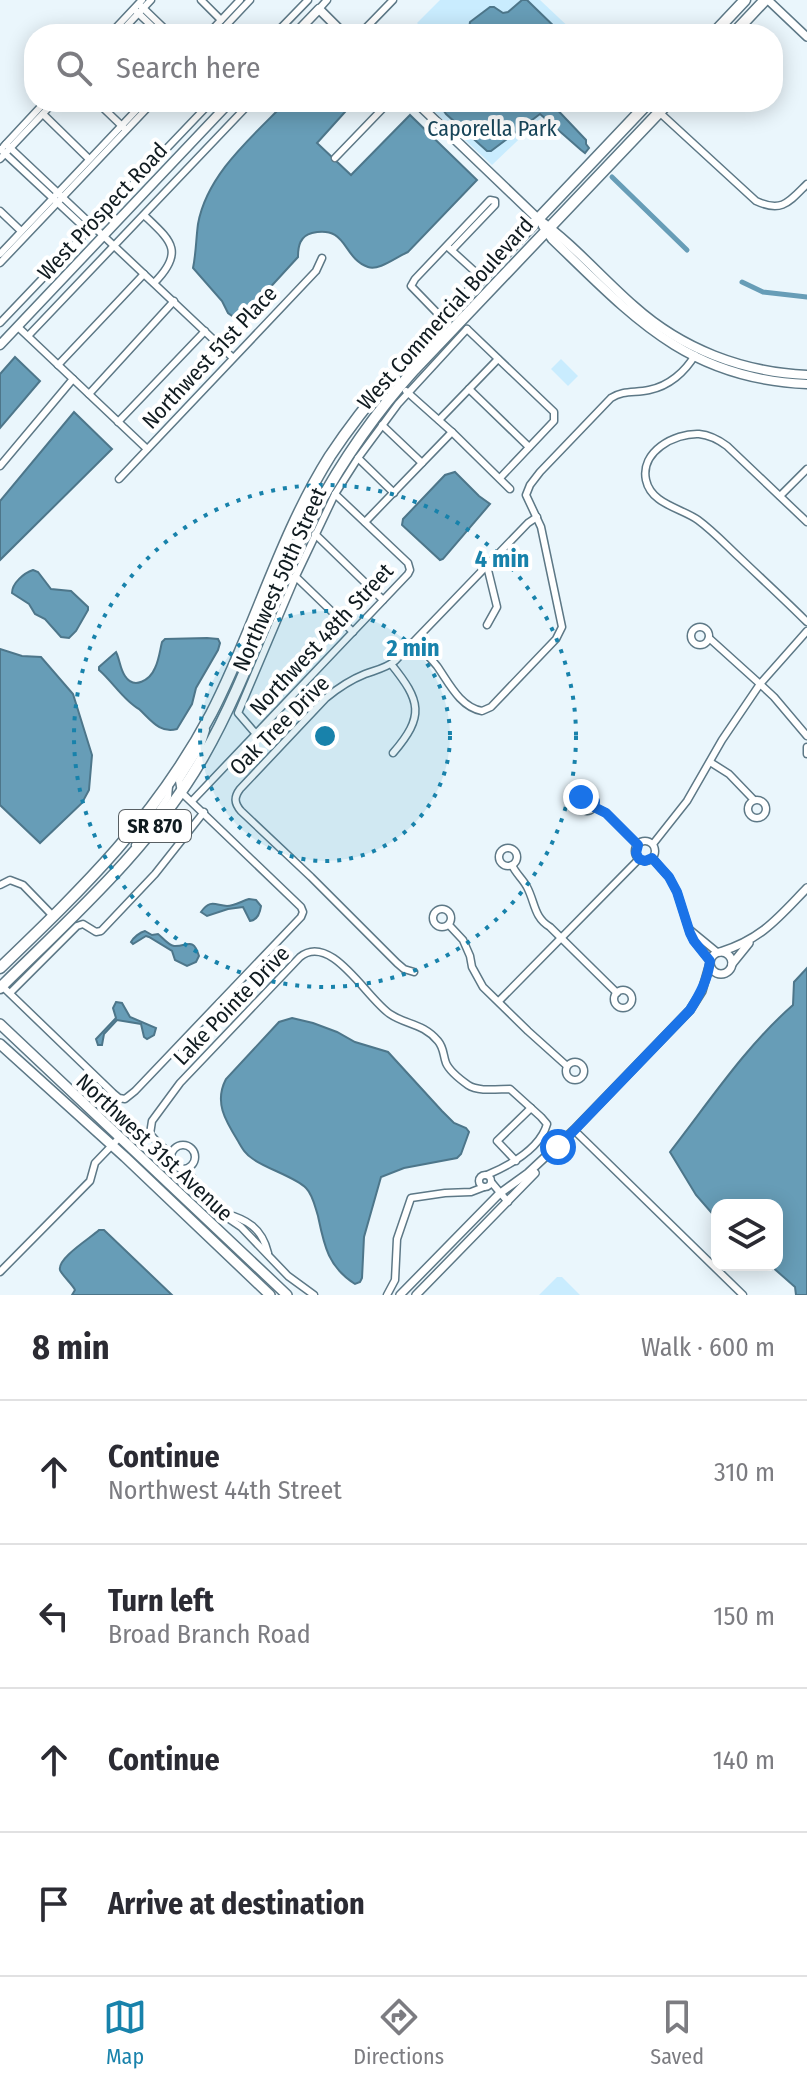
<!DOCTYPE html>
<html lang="en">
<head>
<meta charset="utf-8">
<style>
  :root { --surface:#fff; --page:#f2f2f3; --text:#2b2b33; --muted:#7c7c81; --line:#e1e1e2; --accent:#1882ab }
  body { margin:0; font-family:"Fira Sans Condensed",sans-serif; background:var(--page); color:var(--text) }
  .controls { position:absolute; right:24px; bottom:24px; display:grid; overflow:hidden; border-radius:16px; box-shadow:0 4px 20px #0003 }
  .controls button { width:72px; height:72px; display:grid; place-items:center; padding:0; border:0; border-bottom:2px solid var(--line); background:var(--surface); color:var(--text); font:40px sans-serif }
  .stop { position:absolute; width:24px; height:24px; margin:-18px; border:6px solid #1a73e8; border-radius:50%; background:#fff }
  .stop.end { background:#1a73e8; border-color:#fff; box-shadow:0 2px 8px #0008 }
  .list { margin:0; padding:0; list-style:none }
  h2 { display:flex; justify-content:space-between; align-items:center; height:104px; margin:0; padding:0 32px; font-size:34px }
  h2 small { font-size:26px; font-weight:400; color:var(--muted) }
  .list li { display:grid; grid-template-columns:52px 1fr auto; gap:24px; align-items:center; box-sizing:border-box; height:144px; padding:0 32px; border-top:2px solid var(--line) }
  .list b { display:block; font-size:30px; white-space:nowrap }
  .list p { margin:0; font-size:26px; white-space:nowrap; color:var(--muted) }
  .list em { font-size:26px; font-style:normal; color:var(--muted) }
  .icon { flex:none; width:44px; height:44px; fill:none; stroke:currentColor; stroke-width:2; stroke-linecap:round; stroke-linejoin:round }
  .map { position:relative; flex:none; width:807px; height:1295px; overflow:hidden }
  .search { position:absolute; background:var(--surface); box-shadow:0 4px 20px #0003; left:24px; right:24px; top:24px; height:88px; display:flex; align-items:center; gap:20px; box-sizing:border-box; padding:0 28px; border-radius:32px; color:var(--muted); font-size:30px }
  .sheet { height:680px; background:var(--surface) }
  nav { display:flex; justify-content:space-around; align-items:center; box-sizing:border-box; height:112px; border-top:2px solid var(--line); background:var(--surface); font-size:22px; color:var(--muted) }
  nav a { display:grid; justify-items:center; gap:4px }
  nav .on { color:var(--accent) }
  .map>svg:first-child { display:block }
</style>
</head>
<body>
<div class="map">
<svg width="807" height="1295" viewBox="0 0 807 1295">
  <rect width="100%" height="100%" fill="#eaf6fc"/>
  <g fill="#c9ecfe">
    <polygon points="440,0 540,0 576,34 429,34 417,23"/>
    <polygon points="424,102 558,102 492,165"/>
    <polygon points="561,359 578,376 568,386 551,369"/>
    <polygon points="557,1277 562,1277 580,1295 539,1295"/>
  </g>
  <g fill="#679db7" stroke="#4d768a" stroke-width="2">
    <polygon points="522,0 527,0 562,34 468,34 470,22 490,7 494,7 503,13 508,12"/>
    <path d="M286,102H354L317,143L351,175L410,115L477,180L408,252C396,257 379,271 368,267C342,258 348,225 312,233C300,236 298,246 298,257L242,318H235L228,313L222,301L193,268C196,254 196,239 198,224C207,174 252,137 286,102Z"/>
    <polygon points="438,102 550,102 586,140 586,144 589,148 585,153 581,150 540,114 491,151 487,151 446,114"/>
    <polygon points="15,357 40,381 0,428 0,374"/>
    <polygon points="74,412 112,449 0,560 0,501"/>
    <polygon points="455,472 479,496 490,504 443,559 440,560 402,525 403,519 445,475"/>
    <path d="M33,570L38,572L51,589L71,591L88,607V610L76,631L69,638L61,637L45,619L35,614L29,604L12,593C12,583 24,573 33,570Z"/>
    <path d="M207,638L218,639L220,643L218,650L196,688L192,704L177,729C160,734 151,720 139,709C124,701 113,682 99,670V667L116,652C120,660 120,669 125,676C134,690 150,680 155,668C159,660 160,650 162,642L165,639Z"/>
    <polygon points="0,649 22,656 41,657 73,694 92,755 89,790 82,803 40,843 0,805"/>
    <path d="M249,899L256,900L261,906C260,913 257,920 250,921L243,907L228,909L207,916L201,912C210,899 215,905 227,906C234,906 242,901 249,899Z"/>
    <path d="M145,931L152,935L158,934C162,937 168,945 174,946C187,947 193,936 199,956L196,962L187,966L175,960L172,951L149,937L146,936L133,944L131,942C133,938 140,932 145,931Z"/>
    <path d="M807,968V1295H796L795,1287L770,1265H777V1205H717V1219L696,1195L670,1152C709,1102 745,1047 793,1005L794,982Z"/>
    <polygon points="116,1002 122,1003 130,1017 156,1028 154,1035 147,1039 144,1037 141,1024 117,1020 104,1034 102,1045 98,1045 96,1039 116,1018 113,1008"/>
    <path d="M292,1018L313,1023L337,1032L355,1042L388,1052L442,1111L454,1123L466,1128L469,1132L461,1154L457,1158L404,1168L381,1177L364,1237L362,1278L360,1282L355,1284C328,1267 324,1245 318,1216C315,1207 313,1195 306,1188C297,1178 265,1168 253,1159C245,1154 242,1148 238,1141C225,1120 214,1102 226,1079L279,1022Z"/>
    <path d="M99,1230H104L172,1295H72L75,1290C73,1285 61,1274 60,1270C57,1258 92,1237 99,1230Z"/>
  </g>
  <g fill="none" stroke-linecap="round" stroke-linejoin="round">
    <g stroke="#679db7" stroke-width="5">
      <polyline points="612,177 687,250"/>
      <polyline points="742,282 763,292 807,297"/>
    </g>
    <g stroke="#5d7886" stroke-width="9">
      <g id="minor">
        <polyline points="201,0 221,20"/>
        <polyline points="141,6 170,34"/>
        <polyline points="319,9 327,0"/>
        <polyline points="136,11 160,34"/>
        <polyline points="110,34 142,0"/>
        <polyline points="119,34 151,0"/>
        <polyline points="208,34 240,0"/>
        <polyline points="218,34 250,0"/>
        <polyline points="275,34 308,0"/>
        <polyline points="360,34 393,0"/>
        <polyline points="97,102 124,128"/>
        <path d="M659,112L756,201C782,213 789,202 807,184"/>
        <polyline points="43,114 89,159"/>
        <polyline points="6,144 233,358"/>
        <polyline points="4,146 45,102"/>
        <polyline points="0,149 88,231"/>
        <polyline points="335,158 389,102"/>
        <polyline points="0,159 54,102"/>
        <polyline points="0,211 21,231"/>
        <path d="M144,215C170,240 186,251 154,283"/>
        <polyline points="449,248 482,278"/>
        <polyline points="0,254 144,102"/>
        <polyline points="0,263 153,102"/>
        <polyline points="443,319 411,286 415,279 490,200 495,201 495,205 452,250"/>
        <polyline points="0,323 211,102"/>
        <polyline points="18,327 147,449"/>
        <polyline points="467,329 554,412 554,421 500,478"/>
        <polyline points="28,336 251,102"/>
        <polyline points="58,365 144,274"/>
        <polyline points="469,389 529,447"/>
        <polyline points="406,391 452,432 510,489"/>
        <polyline points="89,394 174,301"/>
        <polyline points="439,420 498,359"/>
        <polyline points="118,422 205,331"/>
        <polyline points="382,425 422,463"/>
        <polyline points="358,458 394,493"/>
        <polyline points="0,466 73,379"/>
        <polyline points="119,479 316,271 322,258"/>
        <polyline points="780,496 807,469"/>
        <polyline points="365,522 452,432"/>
        <path d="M807,522L727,446C719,440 709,435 699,434C674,433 640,452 646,480C651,504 681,508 698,520C713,531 726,545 740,558C762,579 785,600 807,622"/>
        <polyline points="315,534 383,600"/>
        <polyline points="295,576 353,632"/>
        <polyline points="487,625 497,607 487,566"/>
        <circle cx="700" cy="636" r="9"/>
        <polyline points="709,638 760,684 807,631"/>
        <path d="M414,642C422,650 430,657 437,666C449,683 460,707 482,711L491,707L556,639L562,627L541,527L526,495L530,485L540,472L611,398C623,390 635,393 649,390C669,386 685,372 695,355"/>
        <path d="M391,664C421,701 425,716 393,753"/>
        <polyline points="256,734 238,713 296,576 335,494 358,458 398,404 467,329"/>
        <polyline points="807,747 807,754"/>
        <polyline points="710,762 729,774 754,800"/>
        <circle cx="587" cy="803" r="8"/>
        <circle cx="757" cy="809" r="9"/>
        <polyline points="192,801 408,574 410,570 408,563 335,494"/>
        <polyline points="594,807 606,813 638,845"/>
        <circle cx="645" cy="851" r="10"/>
        <polyline points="653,844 687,801 722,740 760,684 774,697 807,736"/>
        <polyline points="135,845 168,797 169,786"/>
        <circle cx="508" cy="857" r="9"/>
        <polyline points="652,858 669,877 677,892 690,933 694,941 710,961"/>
        <path d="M512,865C516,874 523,879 527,887C535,902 534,918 550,927L617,993"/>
        <polyline points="0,885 10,880 23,885 53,916"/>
        <circle cx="442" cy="918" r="9"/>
        <polyline points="449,925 463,940 470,956 472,967 483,987 528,1031 567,1066"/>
        <polyline points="689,929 717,952"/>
        <path d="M414,972L404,969L397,963L311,877L241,811C234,803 234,797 240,789L326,698C338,688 350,680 365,674C376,670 386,668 395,661L528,523L537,517"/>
        <polyline points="2,986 113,1093 119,1098 125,1099 135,1091 301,917 303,912 301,907 181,792 179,781 201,746 206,730"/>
        <circle cx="623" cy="999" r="9"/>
        <polyline points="10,993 77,926 83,924 96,932 101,931 155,874 204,812"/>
        <polyline points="499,1001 639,859"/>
        <circle cx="575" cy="1071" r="9"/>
        <polyline points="574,1130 743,1295"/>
        <circle cx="183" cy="1157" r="12"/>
        <path d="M171,1154L160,1145L150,1134L152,1121L180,1083L300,957C331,932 367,999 390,1014C406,1025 423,1023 438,1041C444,1048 443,1055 446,1063C449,1070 461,1080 468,1085C478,1092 498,1089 510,1089L541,1117L547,1124C540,1149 508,1166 487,1175"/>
        <polyline points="516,1161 497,1141 531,1108"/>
        <polyline points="182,1169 192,1177 201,1194 219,1212 241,1227 288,1276 314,1295"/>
        <circle cx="485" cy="1181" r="6"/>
        <polyline points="492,1183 508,1202"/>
        <path d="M223,1213C247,1219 262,1228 268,1253"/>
        <polyline points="0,1272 90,1181 95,1163 120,1137"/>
        <polyline points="387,1295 395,1280 397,1239 411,1198 445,1193 471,1192 484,1187"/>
      </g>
    </g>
    <g stroke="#5d7886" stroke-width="10">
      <g id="tertiary">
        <polyline points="768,0 807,37"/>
        <circle cx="721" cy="963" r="11"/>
        <path d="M720,952C762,939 778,918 807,888"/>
        <polyline points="732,964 749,943"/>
        <polyline points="400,1295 499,1194 528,1173 574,1130 690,1010 702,991 710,963"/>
        <polyline points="416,1295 535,1173"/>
      </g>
    </g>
    <g stroke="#5d7886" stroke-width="11">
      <g id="secondary">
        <polyline points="295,34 319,9 344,34"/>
        <path d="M416,102L538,219C573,244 601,277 634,306C682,349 742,372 807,375"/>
        <path d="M543,226L552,239C633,317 687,379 807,384"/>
        <polyline points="0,345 230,102"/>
      </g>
    </g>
    <g stroke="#5d7886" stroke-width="12">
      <g id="primary">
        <polyline points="0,1024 287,1295"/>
        <polyline points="0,1044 125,1157 270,1295"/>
      </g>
    </g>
    <g stroke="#5d7886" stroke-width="13">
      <g id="trunk">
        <polyline points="713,34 745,0"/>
        <polyline points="733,34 765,0"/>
        <polyline points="409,369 441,331 443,321"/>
        <path d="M0,968C83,888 156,818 211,714C255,629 279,537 330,456C369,397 417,346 466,295C527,230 588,166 649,102"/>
        <path d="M0,988C73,916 152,846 203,757C238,696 260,632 287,569C319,496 361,429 414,370L669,102"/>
      </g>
    </g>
    <use href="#minor" stroke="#fff" stroke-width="6"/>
    <use href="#tertiary" stroke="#fff" stroke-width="7"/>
    <use href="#secondary" stroke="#fff" stroke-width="8"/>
    <use href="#primary" stroke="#fff" stroke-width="9"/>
    <use href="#trunk" stroke="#fff" stroke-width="10"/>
  </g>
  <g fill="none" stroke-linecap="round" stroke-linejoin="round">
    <path stroke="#1a73e8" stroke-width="10" d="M558,1147L690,1010C700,994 708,979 710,961L694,941L690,933L677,892L669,877L652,858L645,861L639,859L636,853L638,845L606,813L594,807L595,801L592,796L586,795L581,797"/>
  </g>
  <circle cx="325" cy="736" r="125" fill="#1882ab" fill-opacity=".12"/>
  <g fill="none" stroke="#1882ab" stroke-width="4" stroke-dasharray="4 8">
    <circle cx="325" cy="736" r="125"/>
    <circle cx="325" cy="736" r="251"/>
  </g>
  <g text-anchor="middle" stroke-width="8" stroke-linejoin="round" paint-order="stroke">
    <rect fill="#fff" stroke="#585f63" stroke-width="2" x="119" y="810" width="72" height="32" rx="6"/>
    <g font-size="20" font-weight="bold" fill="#101b20">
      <text x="155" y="833">SR 870</text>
    </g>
    <g font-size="22" fill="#184559" stroke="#fff">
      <text x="492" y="136">Caporella Park</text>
    </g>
    <g font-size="22" fill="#101b20" stroke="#fff">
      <text transform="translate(102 211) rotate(-47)" y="8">West Prospect Road</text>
      <text transform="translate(445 313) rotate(-48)" y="8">West Commercial Boulevard</text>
      <text transform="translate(209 357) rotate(-47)" y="8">Northwest 51st Place</text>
      <text transform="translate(279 579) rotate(-66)" y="8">Northwest 50th Street</text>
      <text transform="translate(321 639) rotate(-47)" y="8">Northwest 48th Street</text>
      <text transform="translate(279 725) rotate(-45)" y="8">Oak Tree Drive</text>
      <text transform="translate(231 1005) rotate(-46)" y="8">Lake Pointe Drive</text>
      <text transform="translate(155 1147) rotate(43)" y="8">Northwest 31st Avenue</text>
    </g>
  </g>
  <circle cx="325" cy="736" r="12" fill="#1882ab" stroke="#fff" stroke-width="4"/>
  <g font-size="24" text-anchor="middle" font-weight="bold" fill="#1882ab" stroke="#fff" stroke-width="8" stroke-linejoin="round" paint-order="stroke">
    <text x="502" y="567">4 min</text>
    <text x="413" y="656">2 min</text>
  </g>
</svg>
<div class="controls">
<button><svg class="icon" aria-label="layers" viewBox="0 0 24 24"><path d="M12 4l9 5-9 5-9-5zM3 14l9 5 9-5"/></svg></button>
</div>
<div class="stop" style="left:558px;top:1147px"></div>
<div class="stop end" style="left:581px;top:797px"></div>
<div class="search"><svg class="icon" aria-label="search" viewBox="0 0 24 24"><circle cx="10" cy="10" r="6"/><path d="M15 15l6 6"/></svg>Search here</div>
</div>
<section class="sheet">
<h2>8 min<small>Walk · 600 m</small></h2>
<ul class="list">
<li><svg class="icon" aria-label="ahead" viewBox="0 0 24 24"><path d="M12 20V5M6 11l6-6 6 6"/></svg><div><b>Continue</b><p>Northwest 44th Street</p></div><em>310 m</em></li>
<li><svg class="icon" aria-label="left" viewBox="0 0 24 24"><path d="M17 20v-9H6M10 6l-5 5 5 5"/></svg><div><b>Turn left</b><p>Broad Branch Road</p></div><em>150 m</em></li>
<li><svg class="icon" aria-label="ahead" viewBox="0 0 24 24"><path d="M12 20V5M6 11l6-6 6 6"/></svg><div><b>Continue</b></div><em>140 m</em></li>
<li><svg class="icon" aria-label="arrive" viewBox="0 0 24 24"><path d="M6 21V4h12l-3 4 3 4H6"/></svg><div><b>Arrive at destination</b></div></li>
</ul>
</section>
<nav>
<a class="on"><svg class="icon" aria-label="map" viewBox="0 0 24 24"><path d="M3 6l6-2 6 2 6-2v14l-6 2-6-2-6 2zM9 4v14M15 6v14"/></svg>Map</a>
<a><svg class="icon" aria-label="directions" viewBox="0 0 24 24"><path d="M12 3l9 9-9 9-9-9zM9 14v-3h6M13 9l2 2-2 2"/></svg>Directions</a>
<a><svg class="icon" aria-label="saved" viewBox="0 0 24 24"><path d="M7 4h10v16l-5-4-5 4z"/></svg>Saved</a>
</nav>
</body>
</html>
